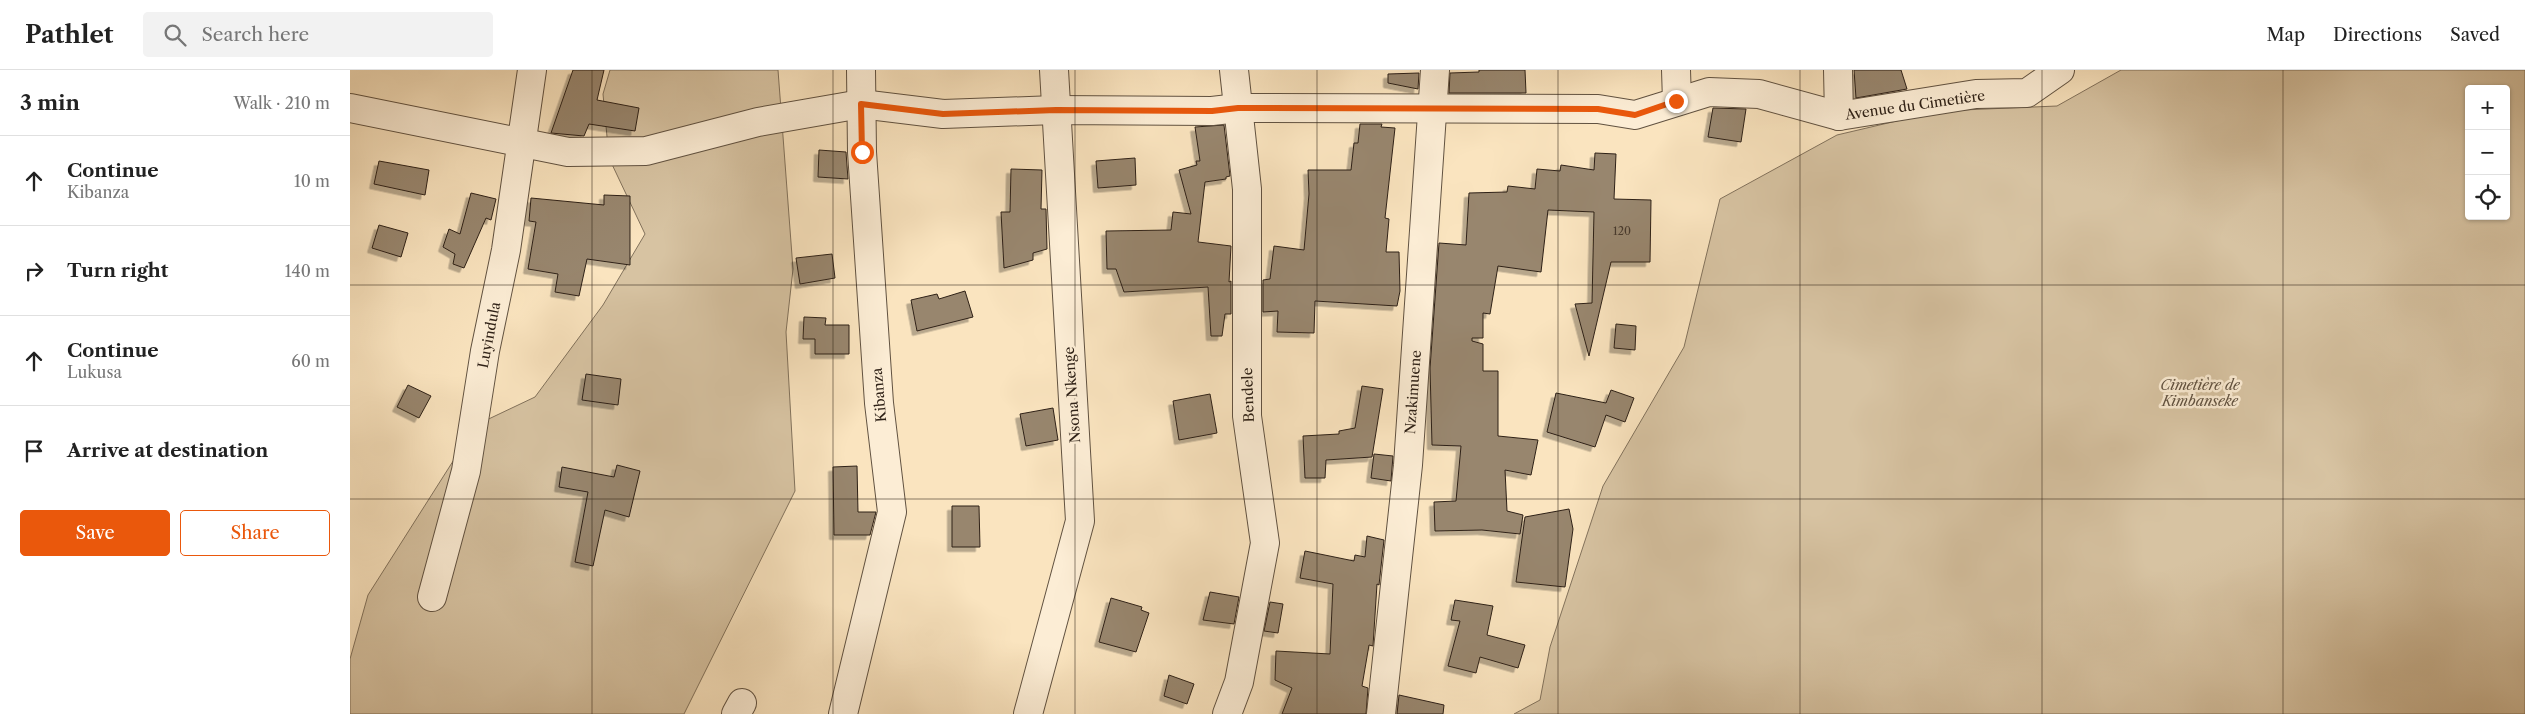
<!DOCTYPE html>
<html lang="en">
<head>
<meta charset="utf-8">
<style>
  :root { --surface:#fff; --page:#f2f2f2; --text:#222; --muted:#767676; --line:#e0e0e0; --accent:#ea580c }
  body { margin:0; font-family:"Libre Caslon Text",serif; background:var(--page); color:var(--text) }
  .controls { position:absolute; right:15px; top:15px; display:grid; overflow:hidden; border-radius:5px; box-shadow:0 1px 4px #0004 }
  .controls button { width:45px; height:45px; display:grid; place-items:center; padding:0; border:0; border-bottom:1px solid var(--line); background:var(--surface); color:var(--text); font:25px sans-serif }
  .stop { position:absolute; width:15px; height:15px; margin:-11px; border:4px solid #ea580c; border-radius:50%; background:#fff }
  .stop.end { background:#ea580c; border-color:#fff; box-shadow:0 1px 5px #0008 }
  .list { margin:0; padding:0; list-style:none }
  h2 { display:flex; justify-content:space-between; align-items:center; height:65px; margin:0; padding:0 20px; font-size:21px }
  h2 small { font-size:16px; font-weight:400; color:var(--muted) }
  .list li { display:grid; grid-template-columns:32px 1fr auto; gap:15px; align-items:center; box-sizing:border-box; height:90px; padding:0 20px; border-top:1px solid var(--line) }
  .list b { display:block; font-size:19px; white-space:nowrap }
  .list p { margin:0; font-size:16px; white-space:nowrap; color:var(--muted) }
  .list em { font-size:16px; font-style:normal; color:var(--muted) }
  .actions { display:flex; gap:10px; padding:15px 20px }
  .actions a { flex:1; padding:11px 0; border:1px solid var(--accent); border-radius:5px; text-align:center; font-size:18px; color:var(--accent) }
  .actions .main { background:var(--accent); color:#fff }
  .icon { flex:none; width:28px; height:28px; fill:none; stroke:currentColor; stroke-width:2; stroke-linecap:round; stroke-linejoin:round }
  .map { position:relative; flex:none; width:2175px; height:644px; overflow:hidden }
  header { display:flex; align-items:center; gap:30px; box-sizing:border-box; height:70px; padding:0 25px; background:var(--surface); border-bottom:1px solid var(--line) }
  header strong { font-size:24px }
  nav { display:flex; gap:28px; margin-inline-start:auto; font-size:18px }
  .search { width:350px; height:45px; background:var(--page); display:flex; align-items:center; gap:12px; box-sizing:border-box; padding:0 18px; border-radius:5px; color:var(--muted); font-size:19px }
  main { display:flex }
  aside { flex:1; background:var(--surface) }
  .map>svg:first-child { display:block }
</style>
</head>
<body>
<header>
<strong>Pathlet</strong>
<div class="search"><svg class="icon" aria-label="search" viewBox="0 0 24 24"><circle cx="10" cy="10" r="6"/><path d="M15 15l6 6"/></svg>Search here</div>
<nav><a>Map</a><a>Directions</a><a>Saved</a></nav>
</header>
<main>
<aside>
<h2>3 min<small>Walk · 210 m</small></h2>
<ul class="list">
<li><svg class="icon" aria-label="ahead" viewBox="0 0 24 24"><path d="M12 20V5M6 11l6-6 6 6"/></svg><div><b>Continue</b><p>Kibanza</p></div><em>10 m</em></li>
<li><svg class="icon" aria-label="right" viewBox="0 0 24 24"><path d="M7 20v-9h11M14 6l5 5-5 5"/></svg><div><b>Turn right</b></div><em>140 m</em></li>
<li><svg class="icon" aria-label="ahead" viewBox="0 0 24 24"><path d="M12 20V5M6 11l6-6 6 6"/></svg><div><b>Continue</b><p>Lukusa</p></div><em>60 m</em></li>
<li><svg class="icon" aria-label="arrive" viewBox="0 0 24 24"><path d="M6 21V4h12l-3 4 3 4H6"/></svg><div><b>Arrive at destination</b></div></li>
</ul>
<div class="actions"><a class="main">Save</a><a>Share</a></div>
</aside>
<div class="map">
<svg width="2175" height="644" viewBox="0 0 2175 644">
  <defs>
    <filter id="shadow"><feDropShadow dx="-4.5" dy="4.5" stdDeviation="0" flood-color="#0004"/></filter>
  </defs>
  <rect width="100%" height="100%" fill="#fae4bf"/>
  <filter id="stains"><feTurbulence type="fractalNoise" baseFrequency=".004" numOctaves="4"/><feColorMatrix values="0 0 0 0 .2 0 0 0 0 .09 0 0 0 0 .02 0 0 0 .5 -.17"/></filter>
  <radialGradient id="worn" r=".72"><stop offset=".6" stop-color="#630" stop-opacity="0"/><stop offset="1" stop-color="#630" stop-opacity=".3"/></radialGradient>
  <g fill="#d7c3a2" stroke="#82725c" fill-rule="evenodd">
    <polygon points="260,0 428,0 443,199 436,262 445,421 334,644 0,644 0,589 18,525 126,355 185,327 253,235 295,164 259,88 253,24"/>
    <path d="M1771,0H2175V644H1164L1190,630L1200,577L1253,416L1334,277L1370,129L1487,65L1589,41L1707,36ZM2119,19H2156V146H2119Z"/>
  </g>
  <g fill="#98866e" stroke="#2e2117" filter="url(#shadow)">
    <polygon points="223,0 254,0 247,30 289,38 285,61 239,54 234,66 201,63"/>
    <polygon points="1129,0 1175,0 1176,23 1099,23 1100,3 1129,2"/>
    <polygon points="1504,0 1551,0 1557,19 1506,28"/>
    <polygon points="1069,3 1068,19 1038,13 1038,4"/>
    <polygon points="1363,38 1396,39 1391,72 1358,67"/>
    <polygon points="1010,54 1032,54 1031,57 1045,58 1035,148 1039,149 1036,182 1049,182 1050,221 1047,236 965,231 964,263 927,262 928,241 913,242 913,210 920,209 924,176 954,180 959,124 958,100 1001,100 1004,73 1008,73"/>
    <polygon points="874,55 880,106 876,107 876,109 855,112 848,172 881,176 879,212 881,211 881,244 875,244 872,266 861,266 858,217 774,222 766,199 757,199 756,161 821,160 823,142 841,144 829,100 847,95 846,91 850,91 845,57"/>
    <polygon points="469,80 496,82 498,109 468,107"/>
    <polygon points="1245,83 1266,84 1264,129 1301,130 1300,192 1261,192 1239,286 1225,234 1242,233 1244,142 1198,140 1191,202 1148,196 1140,244 1133,243 1133,268 1122,268 1122,271 1133,274 1133,301 1148,301 1148,366 1188,370 1181,405 1155,400 1157,441 1173,445 1170,464 1132,460 1085,461 1084,432 1106,431 1111,376 1082,375 1080,298 1089,173 1116,175 1119,123 1157,122 1158,116 1185,119 1187,99 1210,101 1211,95 1244,100"/>
    <polygon points="785,88 786,115 748,118 746,91"/>
    <polygon points="29,91 79,100 75,125 24,114"/>
    <polygon points="661,99 692,100 691,139 696,139 697,179 683,183 683,190 654,198 651,142 660,142"/>
    <polygon points="121,123 146,129 141,150 136,148 114,198 103,194 105,184 93,177 99,159 110,164"/>
    <polygon points="254,125 280,126 280,195 237,189 229,226 205,222 208,204 178,199 186,152 179,151 181,128 254,135"/>
    <polygon points="29,155 58,163 51,187 22,178"/>
    <polygon points="482,184 485,208 450,214 446,188"/>
    <polygon points="615,221 623,247 567,261 561,230 587,224 589,229"/>
    <polygon points="454,247 476,248 475,255 499,255 499,284 465,284 465,269 453,269"/>
    <polygon points="1266,254 1286,256 1285,280 1264,278"/>
    <polygon points="236,304 271,309 268,335 232,330"/>
    <polygon points="58,315 81,326 69,348 47,337"/>
    <polygon points="1012,316 1033,319 1022,387 976,390 975,408 955,408 953,366 989,364 989,361 1005,358"/>
    <polygon points="1261,320 1284,328 1275,352 1256,345 1245,377 1197,362 1206,323 1256,333"/>
    <polygon points="860,324 867,363 829,370 823,331"/>
    <polygon points="703,338 708,370 676,376 670,344"/>
    <polygon points="1024,384 1043,386 1041,411 1021,408"/>
    <polygon points="267,395 290,401 279,447 255,440 243,496 225,492 238,422 209,417 212,397 264,407"/>
    <polygon points="507,396 508,442 526,442 520,465 484,465 483,397"/>
    <polygon points="602,436 629,436 630,477 602,477"/>
    <polygon points="1219,439 1223,459 1215,517 1166,512 1175,447"/>
    <polygon points="1017,466 1034,470 1029,515 1027,514 1023,576 1019,575 1012,616 1018,618 1016,644 932,644 942,618 925,610 926,581 980,584 983,514 950,508 955,481 1004,491 1005,485 1015,487"/>
    <polygon points="860,522 889,527 884,554 853,550"/>
    <polygon points="761,528 792,537 791,540 799,543 786,582 749,572"/>
    <polygon points="1105,530 1143,536 1137,565 1175,575 1168,598 1130,587 1126,603 1098,596 1110,551 1101,550"/>
    <polygon points="920,532 933,534 928,563 914,561"/>
    <polygon points="819,605 844,614 837,634 814,626"/>
    <polygon points="1049,625 1094,635 1093,644 1047,644"/>
  </g>
  <g fill="none" stroke-linecap="round" stroke-linejoin="round">
    <g stroke="#615241" stroke-width="30">
      <g id="minor">
        <polyline points="1326,0 1327,31"/>
        <polyline points="1488,0 1489,46"/>
        <polyline points="0,38 218,82 296,81 408,52 511,34 593,44 705,40 862,41 888,38 1248,39 1285,45 1359,22 1409,24 1489,46 1626,24 1677,23 1710,0"/>
        <polyline points="82,527 116,401 135,281 156,180 182,0"/>
        <polyline points="386,644 392,633"/>
        <polyline points="493,644 542,442 529,333 512,82 511,0"/>
        <polyline points="678,644 730,451 704,0"/>
        <polyline points="877,644 889,612 915,473 897,346 897,119 884,0"/>
        <polyline points="1031,644 1058,395 1085,0"/>
      </g>
    </g>
    <use href="#minor" stroke="#fcedd5" stroke-width="28"/>
  </g>
  <g fill="none" stroke-linecap="round" stroke-linejoin="round">
    <polyline stroke="#ea580c" stroke-width="6" points="512,82 511,34 593,44 706,40 862,41 888,38 1248,39 1285,45 1326,31"/>
  </g>
  <path fill="none" stroke="#2e2117" stroke-width="1" stroke-opacity="0.55" d="M242,0V644M483,0V644M725,0V644M967,0V644M1208,0V644M1450,0V644M1692,0V644M1933,0V644M0,215H2175M0,429H2175"/>
  <g text-anchor="middle" stroke-width="5" stroke-linejoin="round" paint-order="stroke">
    <g font-size="11" fill="#483a2d">
      <text x="1272" y="165">120</text>
    </g>
    <g font-size="14" fill="#2e2117" stroke="#fcedd5">
      <text transform="translate(1565 35) rotate(-8)" y="5">Avenue du Cimetière</text>
      <text transform="translate(139 265) rotate(-79)" y="5">Luyindula</text>
      <text transform="translate(1063 322) rotate(-86)" y="5">Nzakimuene</text>
      <text transform="translate(529 325) rotate(-95)" y="5">Kibanza</text>
      <text transform="translate(722 325) rotate(-94)" y="5">Nsona Nkenge</text>
      <text transform="translate(898 325) rotate(-92)" y="5">Bendele</text>
    </g>
    <g font-size="14" font-style="italic" fill="#615241" stroke="#fcedd5">
      <text x="1850" y="320">Cimetière de<tspan x="1850" dy="16">Kimbanseke</tspan></text>
    </g>
  </g>
  <rect width="100%" height="100%" filter="url(#stains)"/>
  <rect width="100%" height="100%" fill="url(#worn)"/>
</svg>
<div class="controls">
<button>+</button>
<button>−</button>
<button><svg class="icon" aria-label="locate" viewBox="0 0 24 24"><circle cx="12" cy="12" r="6"/><path d="M12 2v4M12 18v4M2 12h4M18 12h4"/></svg></button>
</div>
<div class="stop" style="left:512px;top:82px"></div>
<div class="stop end" style="left:1326px;top:31px"></div>
</div>
</main>
</body>
</html>
